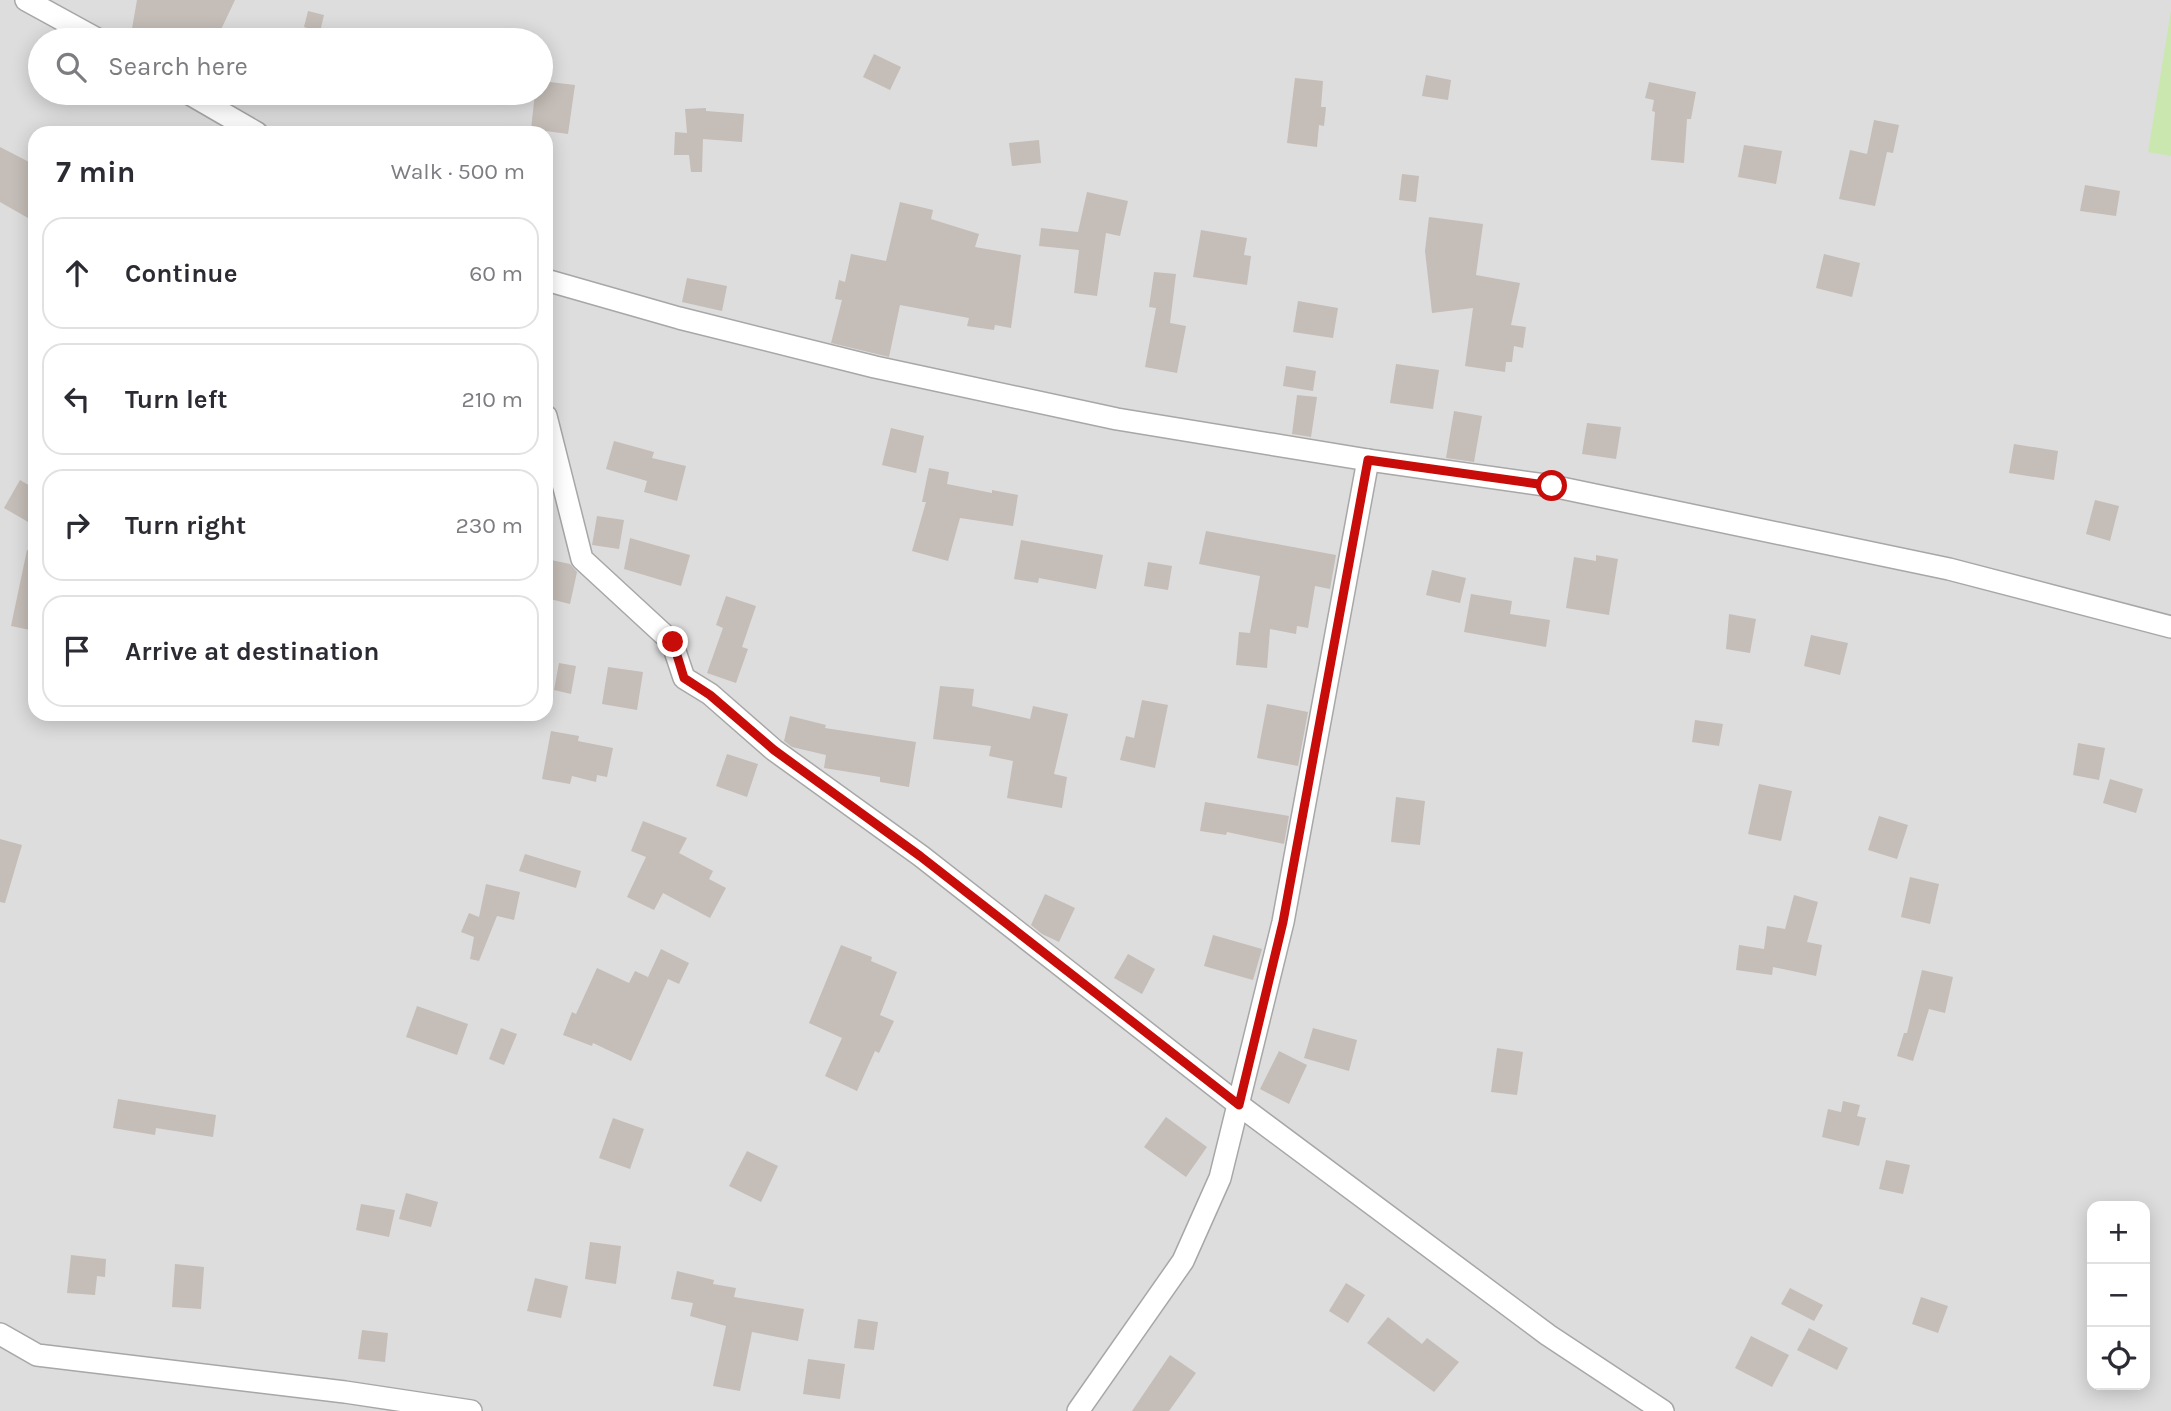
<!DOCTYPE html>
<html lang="en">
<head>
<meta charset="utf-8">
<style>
  :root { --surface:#fff; --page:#f7f7f7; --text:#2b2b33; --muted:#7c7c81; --line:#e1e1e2 }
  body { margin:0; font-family:Karla,sans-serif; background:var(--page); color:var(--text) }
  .controls { position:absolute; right:21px; bottom:21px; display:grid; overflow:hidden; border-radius:14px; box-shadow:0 4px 18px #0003 }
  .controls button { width:63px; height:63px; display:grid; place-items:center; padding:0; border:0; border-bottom:2px solid var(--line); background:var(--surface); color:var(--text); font:35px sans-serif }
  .stop { position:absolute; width:21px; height:21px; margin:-16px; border:5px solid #c70c09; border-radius:50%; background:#fff }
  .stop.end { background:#c70c09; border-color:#fff; box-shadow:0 2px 7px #0008 }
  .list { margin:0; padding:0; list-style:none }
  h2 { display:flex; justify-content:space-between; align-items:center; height:91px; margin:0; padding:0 28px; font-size:30px }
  h2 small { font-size:23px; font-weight:400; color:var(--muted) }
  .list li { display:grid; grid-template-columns:46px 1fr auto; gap:21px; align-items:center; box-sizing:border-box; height:112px; margin:0 14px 14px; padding:0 14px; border:2px solid var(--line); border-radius:21px }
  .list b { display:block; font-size:26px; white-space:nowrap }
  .list em { font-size:23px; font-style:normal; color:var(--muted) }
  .icon { flex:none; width:38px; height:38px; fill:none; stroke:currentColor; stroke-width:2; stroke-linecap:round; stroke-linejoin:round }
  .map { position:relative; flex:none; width:2171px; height:1411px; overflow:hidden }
  .search { position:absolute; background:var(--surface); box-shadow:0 4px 18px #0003; left:28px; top:28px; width:525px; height:77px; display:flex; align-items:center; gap:18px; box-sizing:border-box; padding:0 24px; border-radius:38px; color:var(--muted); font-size:26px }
  .panel { position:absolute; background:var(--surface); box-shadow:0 4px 18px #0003; left:28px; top:126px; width:525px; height:595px; border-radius:21px }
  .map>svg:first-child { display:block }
</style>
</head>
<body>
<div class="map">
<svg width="2171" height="1411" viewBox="0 0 2171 1411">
  <rect width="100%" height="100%" fill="#f0ede7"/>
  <path fill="#dedddd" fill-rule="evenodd" d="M0,0H2171V1411H0ZM40,40H541V93H40ZM35,133H546V714H35ZM2092,1206H2145V1385H2092Z"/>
  <polygon fill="#cae7b0" points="2171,10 2171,156 2148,152"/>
  <g fill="#c5bdb7">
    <polygon points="137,0 235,0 216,40 130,40"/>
    <polygon points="308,11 324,15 320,32 304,27"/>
    <polygon points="874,54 901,67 890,90 863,77"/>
    <polygon points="1426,75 1451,80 1448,100 1422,96"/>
    <polygon points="1295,78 1323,81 1321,107 1326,107 1324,126 1319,125 1317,147 1287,143"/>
    <polygon points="541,81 575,85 568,134 531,129 535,93 541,93"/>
    <polygon points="1649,82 1696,92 1691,119 1687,119 1684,163 1651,160 1655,112 1652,111 1654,100 1645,98"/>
    <polygon points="706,108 706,111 744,114 742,142 703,139 702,172 691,172 689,155 674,155 675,132 687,133 685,109"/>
    <polygon points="1874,120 1899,125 1893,153 1887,152 1875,206 1839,199 1850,150 1867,154"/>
    <polygon points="1039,140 1041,163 1012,166 1009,143"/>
    <polygon points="1744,145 1782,151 1776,184 1738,177"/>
    <polygon points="0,147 35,165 35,222 0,202"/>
    <polygon points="1402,174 1419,176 1416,202 1399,200"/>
    <polygon points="2085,185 2120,191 2116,216 2080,211"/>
    <polygon points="1087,192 1128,201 1120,236 1106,233 1097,296 1074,293 1079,250 1039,246 1041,228 1078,232"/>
    <polygon points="900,202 933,210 931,219 979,234 975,247 1021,255 1011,328 995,325 994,330 967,326 969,318 900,305 889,357 831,343 842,300 835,299 839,280 845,282 851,254 886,261"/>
    <polygon points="1429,217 1483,224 1476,275 1520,283 1511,325 1526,327 1523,348 1514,346 1512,362 1506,362 1505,372 1465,366 1473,308 1432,313 1425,251"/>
    <polygon points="1201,230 1247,238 1244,255 1251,256 1247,285 1193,277"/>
    <polygon points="1824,254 1860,263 1852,297 1816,288"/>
    <polygon points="1154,272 1176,274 1170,323 1186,326 1177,373 1145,367 1156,308 1149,307"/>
    <polygon points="687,278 727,286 722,311 682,302"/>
    <polygon points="1298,301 1338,308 1333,338 1293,332"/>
    <polygon points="1396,364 1439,370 1433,409 1390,403"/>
    <polygon points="1286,366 1316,371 1313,391 1283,386"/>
    <polygon points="1297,395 1317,397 1311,437 1292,434"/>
    <polygon points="1454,411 1482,416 1474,462 1446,458"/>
    <polygon points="1587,423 1621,427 1616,459 1582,454"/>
    <polygon points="891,428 924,436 916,473 882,465"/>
    <polygon points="614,441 654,452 652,458 686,466 677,501 644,492 647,481 606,469"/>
    <polygon points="2014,444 2058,451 2054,480 2009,473"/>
    <polygon points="929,468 949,472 947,484 992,493 992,490 1018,495 1013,526 960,518 948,561 912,551 926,502 922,502"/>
    <polygon points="20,480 35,489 35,526 4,508"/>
    <polygon points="2095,500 2119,506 2110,541 2086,534"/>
    <polygon points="597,516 624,520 619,549 592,545"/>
    <polygon points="1206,531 1336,555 1330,589 1315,586 1308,628 1297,626 1296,634 1270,629 1267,668 1236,665 1239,632 1250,633 1260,576 1199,564"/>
    <polygon points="630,538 690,555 681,586 624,569"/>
    <polygon points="1021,540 1103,555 1096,589 1039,578 1038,583 1014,579"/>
    <polygon points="27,550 35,551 35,631 11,626"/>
    <polygon points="1596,555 1618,559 1609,615 1566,608 1574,557 1596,561"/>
    <polygon points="551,560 570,564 577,572 570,604 546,598 546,579"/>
    <polygon points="1148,562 1172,566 1168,590 1144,586"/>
    <polygon points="1432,570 1466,578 1460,603 1426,595"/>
    <polygon points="1471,594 1512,601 1510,614 1550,620 1546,647 1464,632"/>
    <polygon points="726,596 756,606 742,647 748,649 736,683 707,673 723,628 716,625"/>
    <polygon points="1729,614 1756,619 1750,653 1726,649"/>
    <polygon points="1811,635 1848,643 1840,675 1804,666"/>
    <polygon points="559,663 576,666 571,694 554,690"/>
    <polygon points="608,667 643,672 637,710 602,704"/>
    <polygon points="940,686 974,689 972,706 1030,719 1033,706 1068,714 1054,774 1067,777 1062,808 1007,798 1013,761 989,756 991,746 933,739"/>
    <polygon points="1142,700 1168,705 1155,768 1120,760 1126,736 1134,738"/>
    <polygon points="1267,704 1308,712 1298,766 1257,758"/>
    <polygon points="790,716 826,725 825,728 916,742 909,787 880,782 880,777 824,768 826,755 792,747 784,741"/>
    <polygon points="1695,720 1723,724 1719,746 1692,742"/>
    <polygon points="551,731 579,736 578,741 613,748 607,777 597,775 596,782 572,776 570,784 542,779"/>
    <polygon points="2078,743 2105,748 2099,780 2073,775"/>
    <polygon points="727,754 758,764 747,797 716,786"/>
    <polygon points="2110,779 2143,789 2136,813 2103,803"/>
    <polygon points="1759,784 1792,791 1781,841 1748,834"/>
    <polygon points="1396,797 1425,801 1420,845 1391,842"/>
    <polygon points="1205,802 1289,816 1284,844 1227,832 1226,835 1200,831"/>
    <polygon points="1879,816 1908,825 1897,859 1868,850"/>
    <polygon points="643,821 687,838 679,853 713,871 709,879 726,888 710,918 663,893 654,910 627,897 646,857 631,851"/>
    <polygon points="0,839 22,845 5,903 0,902"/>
    <polygon points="525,854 581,871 576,888 519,871"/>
    <polygon points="1910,877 1939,884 1930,924 1901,917"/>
    <polygon points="486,884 520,892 514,920 497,916 479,961 470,959 474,937 461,932 469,913 479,917"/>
    <polygon points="1045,894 1075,908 1059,942 1042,934 1031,925"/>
    <polygon points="1794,895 1818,902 1807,942 1822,945 1816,976 1773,967 1772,975 1736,970 1739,945 1764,949 1767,926 1785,929"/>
    <polygon points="1213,935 1262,949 1253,980 1204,966"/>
    <polygon points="841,945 872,957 871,961 897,972 880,1015 894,1021 879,1053 875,1051 857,1091 825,1076 842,1038 809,1023"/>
    <polygon points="661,949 689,963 679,984 668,979 631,1061 593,1043 592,1046 563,1035 572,1012 576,1014 597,968 629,983 635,971 648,977"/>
    <polygon points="1128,954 1155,969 1142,994 1114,978"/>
    <polygon points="1922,970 1953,977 1945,1013 1929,1009 1913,1061 1897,1056 1904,1033 1907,1033"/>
    <polygon points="417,1006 468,1024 457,1055 406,1037"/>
    <polygon points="501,1028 517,1034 504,1065 489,1059"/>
    <polygon points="1313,1028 1357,1040 1349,1071 1304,1058"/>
    <polygon points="1497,1048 1523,1052 1517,1095 1491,1092"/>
    <polygon points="1279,1051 1307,1065 1289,1104 1260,1089"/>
    <polygon points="118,1099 216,1115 213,1137 156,1128 155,1135 113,1128"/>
    <polygon points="1843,1101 1860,1105 1857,1116 1866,1118 1859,1146 1822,1137 1828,1109 1841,1112"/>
    <polygon points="1166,1117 1207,1147 1186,1177 1144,1147"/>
    <polygon points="613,1118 644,1129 630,1169 599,1158"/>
    <polygon points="747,1151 778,1166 761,1202 729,1186"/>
    <polygon points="1886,1160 1910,1165 1903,1194 1879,1189"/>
    <polygon points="406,1193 438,1202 431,1227 399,1219"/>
    <polygon points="361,1204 395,1210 389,1237 356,1230"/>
    <polygon points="590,1242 621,1246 616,1284 585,1279"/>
    <polygon points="71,1255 106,1259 105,1277 97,1276 95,1295 67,1293"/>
    <polygon points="175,1264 204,1267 201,1309 172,1307"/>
    <polygon points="677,1271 714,1280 713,1284 736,1288 734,1297 804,1309 798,1341 752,1332 740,1391 713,1386 726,1326 690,1316 693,1303 671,1299"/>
    <polygon points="535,1278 568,1286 561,1318 527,1311"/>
    <polygon points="1346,1283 1365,1295 1348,1323 1329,1311"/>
    <polygon points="1790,1288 1823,1305 1814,1321 1781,1304"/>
    <polygon points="1921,1297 1948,1306 1938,1333 1912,1324"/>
    <polygon points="1388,1317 1422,1344 1427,1338 1459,1362 1434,1392 1367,1343"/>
    <polygon points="858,1319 878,1322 874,1350 854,1348"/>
    <polygon points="1809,1328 1848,1348 1837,1370 1797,1350"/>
    <polygon points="362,1330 388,1333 385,1362 358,1359"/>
    <polygon points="1751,1336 1789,1355 1772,1387 1735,1368"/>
    <polygon points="1170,1355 1196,1373 1169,1411 1132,1411"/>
    <polygon points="808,1359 845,1364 840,1399 803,1394"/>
  </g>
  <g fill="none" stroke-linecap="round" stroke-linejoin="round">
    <g stroke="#a7a7a7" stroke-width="24">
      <g id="street">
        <polyline points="26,0 99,40"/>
        <polyline points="188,93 257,133"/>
        <polyline points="546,280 679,318 875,367 1117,419 1368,460 1552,486 1949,569 2171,627"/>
        <polyline points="546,416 582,559 672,642 684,678 710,694 774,750 921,856 1239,1105 1548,1335 1663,1411"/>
        <polyline points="0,1334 37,1355 345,1392 471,1411"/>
        <polyline points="1078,1411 1183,1261 1220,1178 1283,922 1368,460"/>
      </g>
    </g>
    <use href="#street" stroke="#fff" stroke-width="21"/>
  </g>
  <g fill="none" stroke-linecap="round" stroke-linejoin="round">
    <polyline stroke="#c70c09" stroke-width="9" points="673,642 684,678 710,695 774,750 920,856 1239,1105 1283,922 1368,460 1552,486"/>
  </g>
</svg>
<div class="controls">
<button>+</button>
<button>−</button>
<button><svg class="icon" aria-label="locate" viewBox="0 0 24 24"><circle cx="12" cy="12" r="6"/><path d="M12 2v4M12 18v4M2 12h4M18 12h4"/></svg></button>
</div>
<div class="stop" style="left:1552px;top:486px"></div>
<div class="stop end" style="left:673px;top:642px"></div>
<div class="search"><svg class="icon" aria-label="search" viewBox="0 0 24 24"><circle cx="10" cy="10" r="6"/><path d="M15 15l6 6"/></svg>Search here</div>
<section class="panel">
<h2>7 min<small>Walk · 500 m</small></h2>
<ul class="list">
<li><svg class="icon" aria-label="ahead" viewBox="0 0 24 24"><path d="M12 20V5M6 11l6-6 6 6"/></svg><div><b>Continue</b></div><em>60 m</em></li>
<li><svg class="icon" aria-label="left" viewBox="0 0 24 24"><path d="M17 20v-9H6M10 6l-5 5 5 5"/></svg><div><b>Turn left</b></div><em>210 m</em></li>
<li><svg class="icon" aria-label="right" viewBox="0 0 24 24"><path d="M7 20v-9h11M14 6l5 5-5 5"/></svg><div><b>Turn right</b></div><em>230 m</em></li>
<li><svg class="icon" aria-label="arrive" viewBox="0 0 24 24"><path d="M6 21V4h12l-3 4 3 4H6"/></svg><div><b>Arrive at destination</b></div></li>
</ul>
</section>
</div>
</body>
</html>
